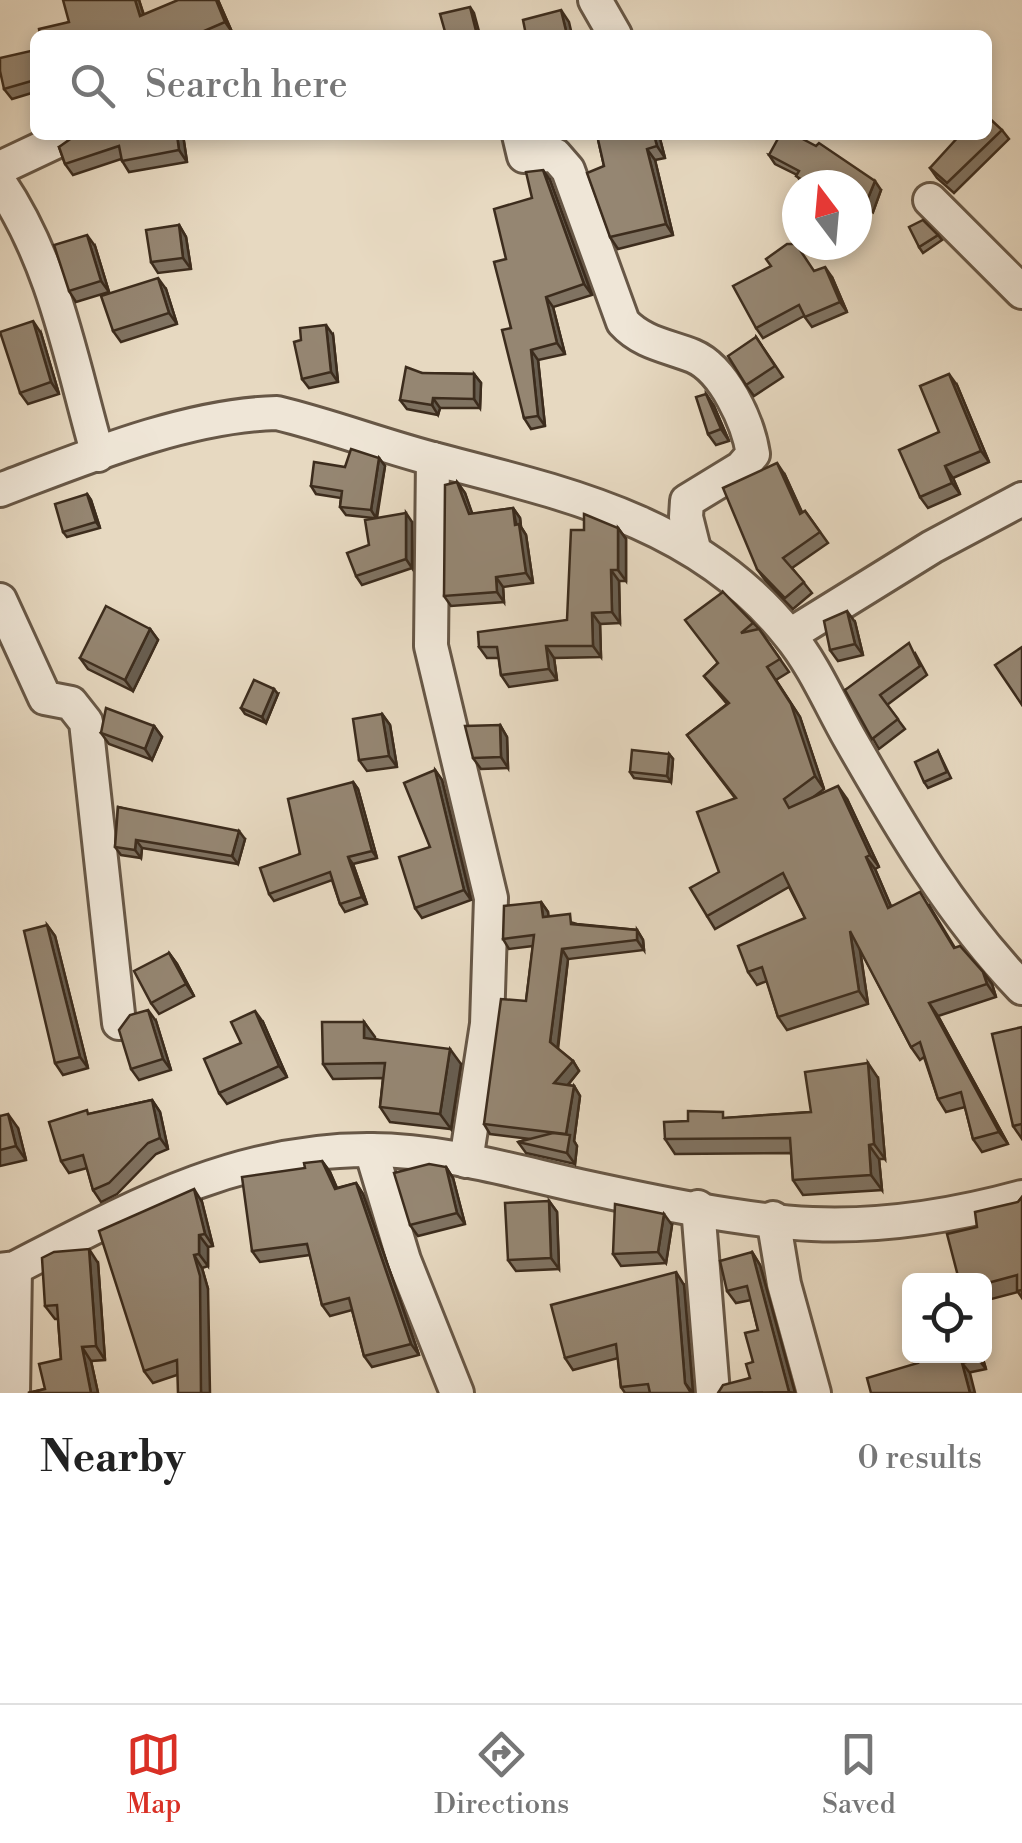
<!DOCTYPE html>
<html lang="en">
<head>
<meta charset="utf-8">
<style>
  :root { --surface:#fff; --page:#f2f2f2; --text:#222; --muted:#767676; --line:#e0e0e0; --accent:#d93025 }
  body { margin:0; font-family:"Libre Bodoni",serif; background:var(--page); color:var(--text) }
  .controls { position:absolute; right:30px; bottom:30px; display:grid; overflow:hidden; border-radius:15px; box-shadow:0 5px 15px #0003 }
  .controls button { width:90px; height:90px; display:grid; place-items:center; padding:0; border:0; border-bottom:2px solid var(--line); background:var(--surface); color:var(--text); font:50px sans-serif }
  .compass { position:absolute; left:782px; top:170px; width:90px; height:90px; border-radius:50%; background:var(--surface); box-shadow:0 5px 15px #0003; rotate:344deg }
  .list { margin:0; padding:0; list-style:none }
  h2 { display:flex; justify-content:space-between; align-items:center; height:130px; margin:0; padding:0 40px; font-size:42px }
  h2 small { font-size:32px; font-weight:400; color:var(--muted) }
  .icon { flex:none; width:55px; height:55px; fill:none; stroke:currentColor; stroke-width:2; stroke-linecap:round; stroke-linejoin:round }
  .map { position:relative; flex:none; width:1022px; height:1393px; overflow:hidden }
  .search { position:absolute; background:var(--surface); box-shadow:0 5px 15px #0003; left:30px; right:30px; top:30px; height:110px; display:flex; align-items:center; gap:25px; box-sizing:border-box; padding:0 35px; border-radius:15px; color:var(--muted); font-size:38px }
  .sheet { height:310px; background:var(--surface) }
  nav { display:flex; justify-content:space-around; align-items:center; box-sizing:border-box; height:140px; border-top:2px solid var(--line); background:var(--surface); font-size:28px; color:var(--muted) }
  nav a { display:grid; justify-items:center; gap:5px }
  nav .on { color:var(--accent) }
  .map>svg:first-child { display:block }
</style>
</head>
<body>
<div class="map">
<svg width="1022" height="1393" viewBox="0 0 1022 1393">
  <rect width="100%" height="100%" fill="#e7d9c1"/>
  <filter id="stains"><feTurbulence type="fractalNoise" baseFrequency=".002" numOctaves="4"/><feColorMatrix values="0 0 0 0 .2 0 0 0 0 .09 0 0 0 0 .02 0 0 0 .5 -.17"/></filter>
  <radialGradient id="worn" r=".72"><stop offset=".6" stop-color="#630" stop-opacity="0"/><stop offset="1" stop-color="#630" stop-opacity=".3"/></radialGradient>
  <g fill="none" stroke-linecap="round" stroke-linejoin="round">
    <g stroke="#675746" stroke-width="38">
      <g id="minor">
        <polyline points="595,0 615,35"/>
        <path d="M519,135L524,156L555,155L568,170L623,322C642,343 668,346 693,356C724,369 748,422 753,454L741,468L687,501L686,517L694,549"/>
        <polyline points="0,168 70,135"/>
        <path d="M0,183C55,264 71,361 98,455"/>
        <polyline points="930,200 1022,292"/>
        <polyline points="433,459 431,646 491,898 487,1024 466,1161"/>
        <path d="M0,490C84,458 187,415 277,413C331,426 383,446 437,460C568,494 700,523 789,635C814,665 831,706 850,739C901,828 951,914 1022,988"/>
        <polyline points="0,600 45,698 71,703 86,722 119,1023"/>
        <polyline points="790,635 932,547 1022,499"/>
        <polyline points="371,1150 404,1260 457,1393"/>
        <polyline points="698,1207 713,1393"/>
        <polyline points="773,1218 784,1284 814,1393"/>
        <path d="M0,1270L15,1268C131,1208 236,1149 371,1150C441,1150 513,1171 580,1186C649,1201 743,1221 812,1224C881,1227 956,1215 1022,1197"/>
        <polyline points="13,1393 15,1268"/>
      </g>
    </g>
    <use href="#minor" stroke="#efe6d7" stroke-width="32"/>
  </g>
  <g fill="#807362" stroke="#3c2c1d" stroke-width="2.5">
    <polygon points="139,0 144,15 218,0 232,32 227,35 40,35 69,22"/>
    <polygon points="35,50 35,92 12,99 4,89"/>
    <polygon points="1002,130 1009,139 954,193 937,178 930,168"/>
    <polygon points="183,135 187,162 129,172 121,159 73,175 65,164 59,147"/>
    <polygon points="597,135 659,135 665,158 655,160 673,235 618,249 610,237 604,166"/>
    <polygon points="769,155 881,190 873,212 867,208 857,224 857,185 802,185 797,175 775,164"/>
    <polygon points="550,180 592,295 553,307 565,354 538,360 545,426 531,429 524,418 511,328 506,259 532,198"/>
    <polygon points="179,225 186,237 191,269 158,273 151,262"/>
    <polygon points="938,235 942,240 923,253 919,247"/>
    <polygon points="95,246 109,292 76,302 69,291"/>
    <polygon points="815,271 832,277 847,312 812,327 804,316 763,338 756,328"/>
    <polygon points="166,289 177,324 121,342 113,331"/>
    <polygon points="41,333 59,394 28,404 20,393"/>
    <polygon points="333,335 338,382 309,388 302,379"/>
    <polygon points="756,337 783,377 754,396 746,385"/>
    <polygon points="422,373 474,374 481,383 480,408 440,408 438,415 407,409 400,400"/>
    <polygon points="957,385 989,462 953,478 960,494 928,508 920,497 939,432"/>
    <polygon points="706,394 714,406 729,441 716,445 708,434"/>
    <polygon points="379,458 385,466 377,518 412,522 412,568 362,585 356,576 369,545 374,518 346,515 340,507 341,498 316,494 311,486 345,467"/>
    <polygon points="785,475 802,513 805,511 828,543 792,568 812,593 793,609 765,580 757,569"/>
    <polygon points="457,482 465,493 472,514 513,508 520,518 521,527 526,535 533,583 503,587 504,602 451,606 444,596"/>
    <polygon points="87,494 91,500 100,528 67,537 63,532"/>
    <polygon points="618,528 626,539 626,581 619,581 620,623 600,624 601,657 554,658 557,680 509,687 501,675 499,658 487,658 479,647 567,620"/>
    <polygon points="723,592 759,629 789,672 776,680 800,717 824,789 812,798 847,799 879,867 875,869 891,906 929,905 955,948 983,972 992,984 996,997 938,1016 1008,1144 982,1152 973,1139 965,1107 946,1112 938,1099 924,1057 920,1060 911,1047 860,949 868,1004 787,1030 778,1017 767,981 757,985 748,972 805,918 789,887 715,929 707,916 719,872 735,798 687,735 727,704 704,676 717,664"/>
    <polygon points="855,622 863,655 838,661 830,650"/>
    <polygon points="150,629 158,640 133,691 88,669 80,658"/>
    <polygon points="915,653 927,675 887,705 905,729 879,749 845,690"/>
    <polygon points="278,694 266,723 245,714 241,708"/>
    <polygon points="382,714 390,725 397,767 367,771 359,760"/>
    <polygon points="500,725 507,737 508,768 481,769 473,758"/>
    <polygon points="154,726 162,737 152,760 109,744 101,733"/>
    <polygon points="938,751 951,778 928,788 924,782"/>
    <polygon points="669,754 673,759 671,782 634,778 630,772"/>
    <polygon points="435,770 442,780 471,900 422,918 415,908 430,847"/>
    <polygon points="353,782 358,789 377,858 353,864 367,904 345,912 340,904 332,880 274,901 269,894"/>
    <polygon points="118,807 245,839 238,864 142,848 141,858 121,855 115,847"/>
    <polygon points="541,902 548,912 548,916 577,924 637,930 643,940 644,950 568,959 558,1049 573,1061 579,1071 568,1085 574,1086 580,1096 574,1141 577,1146 575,1164 526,1153 518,1142 530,1139 490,1134 484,1124 526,1001 533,946 509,949 503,939"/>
    <polygon points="47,925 55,936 88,1068 63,1075 55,1063"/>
    <polygon points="169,953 177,964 194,996 159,1014 151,1003"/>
    <polygon points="156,1021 171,1070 139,1080 131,1069"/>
    <polygon points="263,1022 287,1077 227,1104 219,1093 241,1043"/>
    <polygon points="364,1022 375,1039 461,1064 451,1129 390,1122 380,1107 383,1078 333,1079 323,1064"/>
    <polygon points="1022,1027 1022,1139 1013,1126"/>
    <polygon points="878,1078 885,1159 879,1159 882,1190 803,1195 793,1180 791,1153 675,1154 665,1139 727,1118 811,1112"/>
    <polygon points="152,1100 160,1112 168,1149 156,1154 117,1194 101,1202 93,1190 87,1168 69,1173 61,1161 89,1114"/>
    <polygon points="0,1116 18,1128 26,1160 0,1166"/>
    <polygon points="322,1161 330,1172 337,1188 356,1183 363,1194 419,1355 372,1367 364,1356 352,1310 330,1316 322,1305 310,1255 260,1262 252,1251 305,1168"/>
    <polygon points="446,1167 453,1178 465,1224 418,1236 410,1225"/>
    <polygon points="1022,1197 1022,1298 1018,1292 984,1301 984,1280 977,1227 1018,1202"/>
    <polygon points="549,1201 557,1212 559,1269 516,1271 508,1260"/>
    <polygon points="202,1202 213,1246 208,1247 208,1266 202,1268 208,1289 177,1375 153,1383 144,1371"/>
    <polygon points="672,1225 666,1263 621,1266 613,1254"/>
    <polygon points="752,1252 760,1265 795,1393 718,1393 750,1378 758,1330 751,1300 736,1303 727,1291"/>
    <polygon points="98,1263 105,1360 91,1361 98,1393 28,1393 45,1389 61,1359 58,1319 55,1319 45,1306"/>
    <polygon points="684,1285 693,1393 625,1393 621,1387 618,1358 573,1370 565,1358"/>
    <polygon points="982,1356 986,1369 871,1393"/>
  </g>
  <g fill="#685e50" stroke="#3c2c1d" stroke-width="2.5">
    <polygon points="135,0 139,0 147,27 140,16"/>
    <polygon points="216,0 218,0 232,32 225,22"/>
    <polygon points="470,7 474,13 480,35 477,35"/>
    <polygon points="561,10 569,22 572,35 567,35"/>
    <polygon points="177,135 183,135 187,162 179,150"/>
    <polygon points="654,135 659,135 665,158 657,146"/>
    <polygon points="647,149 655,160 673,235 666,224"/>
    <polygon points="543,170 550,180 592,295 584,284"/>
    <polygon points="875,181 881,190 873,212 866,203"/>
    <polygon points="860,199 867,208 857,224 857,205"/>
    <polygon points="179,225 186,237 191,269 183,258"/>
    <polygon points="87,235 95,246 109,292 101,281"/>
    <polygon points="825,267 832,277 847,312 840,302"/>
    <polygon points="158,278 166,289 177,324 169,313"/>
    <polygon points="546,297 553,307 565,354 557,343"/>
    <polygon points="33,321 41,333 59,394 51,382"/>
    <polygon points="326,325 333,335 338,382 331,372"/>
    <polygon points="531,350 538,360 545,426 538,416"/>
    <polygon points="474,374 481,383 480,408 474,399"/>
    <polygon points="949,374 957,385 989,462 981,451"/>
    <polygon points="706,394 714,406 729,441 721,429"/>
    <polygon points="433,398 440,408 438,415 432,405"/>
    <polygon points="379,458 385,466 376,518 371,510"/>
    <polygon points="777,463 785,475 808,525 800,514"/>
    <polygon points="945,466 953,478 960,494 952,483"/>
    <polygon points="457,482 465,493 476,524 469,514"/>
    <polygon points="87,494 91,500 100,528 96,522"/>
    <polygon points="513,508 520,518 521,527 526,535 533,583 526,573"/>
    <polygon points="406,513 412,522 412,568 406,559"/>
    <polygon points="618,528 626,539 626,581 618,570"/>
    <polygon points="611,570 619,581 620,623 612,612"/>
    <polygon points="496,577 503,587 504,602 497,592"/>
    <polygon points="847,611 855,622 863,655 855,644"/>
    <polygon points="592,613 600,624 601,657 593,646"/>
    <polygon points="150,629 158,640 133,691 125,680"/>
    <polygon points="546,646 554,658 557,680 549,669"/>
    <polygon points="767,667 800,717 824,789 815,776"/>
    <polygon points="274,689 278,694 266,723 262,717"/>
    <polygon points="382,714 390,725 397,767 389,756"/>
    <polygon points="500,725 507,737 508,768 501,757"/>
    <polygon points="154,726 162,737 152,760 145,749"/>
    <polygon points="669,754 673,759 671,782 667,776"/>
    <polygon points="435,770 442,780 471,900 464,890"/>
    <polygon points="353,782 358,789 377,858 372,851"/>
    <polygon points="838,786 847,799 879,867 870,855"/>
    <polygon points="239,831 245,839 238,864 232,856"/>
    <polygon points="136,840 142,848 141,858 135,850"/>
    <polygon points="348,857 353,864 367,904 362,897"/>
    <polygon points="866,857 875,869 897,921 888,908"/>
    <polygon points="541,902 548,912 550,927 543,917"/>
    <polygon points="47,925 55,936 88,1068 80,1057"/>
    <polygon points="637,930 643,940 644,950 637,940"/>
    <polygon points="850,931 859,944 868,1004 859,991"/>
    <polygon points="562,949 568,959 557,1052 550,1042"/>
    <polygon points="169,953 177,964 194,996 186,984"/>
    <polygon points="983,972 992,984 996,997 987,984"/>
    <polygon points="929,1003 938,1016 1008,1144 999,1132"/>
    <polygon points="148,1010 156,1021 171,1070 163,1059"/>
    <polygon points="255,1011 263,1022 287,1077 279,1066"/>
    <polygon points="364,1022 375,1037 375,1053 364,1038"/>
    <polygon points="450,1049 461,1064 451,1129 440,1114"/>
    <polygon points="573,1061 579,1071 561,1093 554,1083"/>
    <polygon points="868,1063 878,1078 885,1159 874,1144"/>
    <polygon points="574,1086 580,1096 574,1141 577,1146 575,1164 567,1153 566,1134"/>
    <polygon points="152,1100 160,1112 168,1149 160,1138"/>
    <polygon points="8,1114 18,1128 26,1160 16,1146"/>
    <polygon points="869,1145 879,1159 882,1190 871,1175"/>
    <polygon points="322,1161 330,1172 342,1200 335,1189"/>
    <polygon points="446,1167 453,1178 465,1224 457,1213"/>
    <polygon points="356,1183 363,1194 419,1355 411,1344"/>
    <polygon points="194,1189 202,1202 213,1246 205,1234"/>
    <polygon points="549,1201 557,1212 559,1269 551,1258"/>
    <polygon points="664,1214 672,1225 666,1263 658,1252"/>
    <polygon points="199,1235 208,1247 208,1266 199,1254"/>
    <polygon points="89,1249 98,1263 105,1360 96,1346"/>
    <polygon points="752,1252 760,1265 795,1393 789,1392"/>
    <polygon points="194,1255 202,1268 208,1289 210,1393 201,1393"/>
    <polygon points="676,1272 684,1285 693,1393 685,1383"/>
    <polygon points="82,1347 91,1361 98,1393 91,1393"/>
    <polygon points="977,1356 982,1356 986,1369 978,1359"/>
    <polygon points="962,1363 970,1373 975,1393 970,1393"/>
  </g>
  <g fill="#958672" stroke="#3c2c1d" stroke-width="2.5">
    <polygon points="63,0 135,0 140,16 178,0 216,0 225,22 195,35 40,35 39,29 69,22"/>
    <polygon points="470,7 477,35 446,35 440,14"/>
    <polygon points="561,10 567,35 526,35 523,20"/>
    <polygon points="35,50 35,80 4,89 0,71 0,58"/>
    <polygon points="987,116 1002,130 947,183 930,168 960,135 987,135"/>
    <polygon points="76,135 177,135 179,150 122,161 119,146 65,164 59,147"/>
    <polygon points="597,135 654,135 657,146 647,149 666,224 610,237 587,173 604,166"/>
    <polygon points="780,135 795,135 816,146 819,143 875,181 866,203 860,199 857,205 857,185 810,185 796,176 799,171 769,155"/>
    <polygon points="543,170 584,284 546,297 557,343 531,350 538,416 524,418 502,330 511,328 494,262 506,259 494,209 532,198 526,172"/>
    <polygon points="923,220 938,235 919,247 909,227"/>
    <polygon points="179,225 183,258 151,262 146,230"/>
    <polygon points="87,235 101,281 69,291 54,245"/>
    <polygon points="787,244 796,244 814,271 825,267 840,302 805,317 799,305 756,328 733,286 771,266 766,259"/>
    <polygon points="158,278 169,313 113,331 101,296"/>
    <polygon points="33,321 51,382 20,393 0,332"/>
    <polygon points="326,325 331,372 302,379 294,342 301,340 300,328"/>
    <polygon points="756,337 775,366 746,385 728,356"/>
    <polygon points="406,367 422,373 474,374 474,399 433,398 432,405 400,400"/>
    <polygon points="949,374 981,451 945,466 952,483 920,497 899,450 939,432 920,386"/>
    <polygon points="706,394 721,429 708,434 696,397"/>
    <polygon points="351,449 379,458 371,510 340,507 342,491 311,486 314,462 345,467"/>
    <polygon points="777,463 800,514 805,511 820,532 783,558 804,582 785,598 757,569 723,488"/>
    <polygon points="457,482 469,514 513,508 515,525 519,524 526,573 496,577 497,592 444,596 445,485"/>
    <polygon points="87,494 96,522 63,532 55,504"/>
    <polygon points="406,513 406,559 356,576 347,553 369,545 365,520"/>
    <polygon points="584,514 618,528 618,570 611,570 612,612 592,613 593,646 546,646 549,669 501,675 497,647 479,647 478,632 567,620 571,530 584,530"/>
    <polygon points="723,592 753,623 741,633 759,629 780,659 767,667 791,704 815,776 784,799 789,808 838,786 870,855 866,857 888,908 920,892 954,948 960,946 983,972 987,984 929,1003 999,1132 973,1139 961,1092 938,1099 920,1042 911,1047 850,931 859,991 778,1017 762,967 748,972 738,946 805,918 783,873 707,916 690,888 719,872 697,812 736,798 687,735 729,703 704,676 718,663 685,620"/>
    <polygon points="106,606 150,629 125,680 80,658"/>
    <polygon points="847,611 855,644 830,650 824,621"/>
    <polygon points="909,643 920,666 880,695 898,719 872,739 845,690"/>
    <polygon points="1022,647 1022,705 995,665"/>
    <polygon points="254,680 274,689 262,717 241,708"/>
    <polygon points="106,708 154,726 145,749 101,733"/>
    <polygon points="382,714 389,756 359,760 353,719"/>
    <polygon points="500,725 501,757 473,758 465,726"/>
    <polygon points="632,750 669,754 667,776 630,772"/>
    <polygon points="938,751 947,772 924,782 915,762"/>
    <polygon points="435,770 464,890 415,908 399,857 430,847 404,783"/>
    <polygon points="353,782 372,851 348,857 362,897 340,904 330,872 269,894 260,868 300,854 288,799"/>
    <polygon points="118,807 239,831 232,856 136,840 135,850 115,847"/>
    <polygon points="541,902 543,917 570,914 571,924 637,930 637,940 562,949 550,1042 573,1061 554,1083 574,1086 566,1134 484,1124 501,999 526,1001 534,935 503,939 504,906"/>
    <polygon points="47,925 80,1057 55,1063 24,931"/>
    <polygon points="169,953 186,984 151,1003 134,971"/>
    <polygon points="148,1010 163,1059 131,1069 119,1030 130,1015"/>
    <polygon points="255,1011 279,1066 219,1093 204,1059 241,1043 231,1022"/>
    <polygon points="322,1022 364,1022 364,1038 450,1049 440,1114 380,1107 385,1063 323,1064"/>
    <polygon points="1022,1027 1022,1124 1013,1126 992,1034"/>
    <polygon points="868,1063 874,1144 869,1145 871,1175 793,1180 790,1138 665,1139 664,1122 688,1121 688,1111 723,1112 723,1118 811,1112 805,1072"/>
    <polygon points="152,1100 160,1138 148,1143 109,1183 93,1190 83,1155 61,1161 49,1122 87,1110 88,1114"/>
    <polygon points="8,1114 16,1146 0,1150 0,1116"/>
    <polygon points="553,1133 570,1135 567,1153 518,1142"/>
    <polygon points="322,1161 335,1189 356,1183 411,1344 364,1356 349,1298 322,1305 307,1244 252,1251 242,1177 305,1168 304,1163"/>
    <polygon points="429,1164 446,1167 457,1213 410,1225 394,1173"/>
    <polygon points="194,1189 205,1234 199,1235 199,1254 194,1255 200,1276 201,1393 178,1393 177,1360 144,1371 99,1231"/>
    <polygon points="1022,1197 1022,1290 1017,1291 1017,1275 984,1284 984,1280 959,1280 947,1234 977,1227 975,1212 1018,1202"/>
    <polygon points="549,1201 551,1258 508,1260 505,1203"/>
    <polygon points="615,1204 664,1214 658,1252 613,1254"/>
    <polygon points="89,1249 96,1346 82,1347 91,1393 28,1393 45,1389 39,1364 61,1359 57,1305 45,1306 42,1258 54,1252"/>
    <polygon points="752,1252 789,1392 718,1393 723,1385 750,1378 746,1364 753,1362 745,1333 758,1330 747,1286 727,1291 720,1261"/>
    <polygon points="676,1272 685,1383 691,1393 650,1393 648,1384 621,1387 616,1344 565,1358 551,1305"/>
    <polygon points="910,1316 910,1332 905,1317"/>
    <polygon points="916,1356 977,1356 978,1359 962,1363 970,1393 871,1393 867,1378 918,1363"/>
  </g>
  <rect width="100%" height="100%" filter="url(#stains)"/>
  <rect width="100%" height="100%" fill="url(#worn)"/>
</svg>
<div class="controls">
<button><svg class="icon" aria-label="locate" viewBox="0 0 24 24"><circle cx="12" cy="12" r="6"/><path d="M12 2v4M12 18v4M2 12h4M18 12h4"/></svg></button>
</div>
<svg class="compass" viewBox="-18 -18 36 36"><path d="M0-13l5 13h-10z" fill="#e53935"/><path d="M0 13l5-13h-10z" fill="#767676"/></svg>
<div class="search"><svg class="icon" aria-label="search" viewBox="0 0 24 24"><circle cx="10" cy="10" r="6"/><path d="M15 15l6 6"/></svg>Search here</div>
</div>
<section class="sheet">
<h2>Nearby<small>0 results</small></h2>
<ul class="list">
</ul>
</section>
<nav>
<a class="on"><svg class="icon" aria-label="map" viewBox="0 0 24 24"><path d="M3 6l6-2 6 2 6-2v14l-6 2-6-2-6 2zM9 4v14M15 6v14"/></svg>Map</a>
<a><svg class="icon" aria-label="directions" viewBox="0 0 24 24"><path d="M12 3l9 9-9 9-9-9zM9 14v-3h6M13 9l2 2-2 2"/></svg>Directions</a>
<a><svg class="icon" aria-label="saved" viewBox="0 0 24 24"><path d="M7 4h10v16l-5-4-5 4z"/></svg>Saved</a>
</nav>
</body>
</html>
